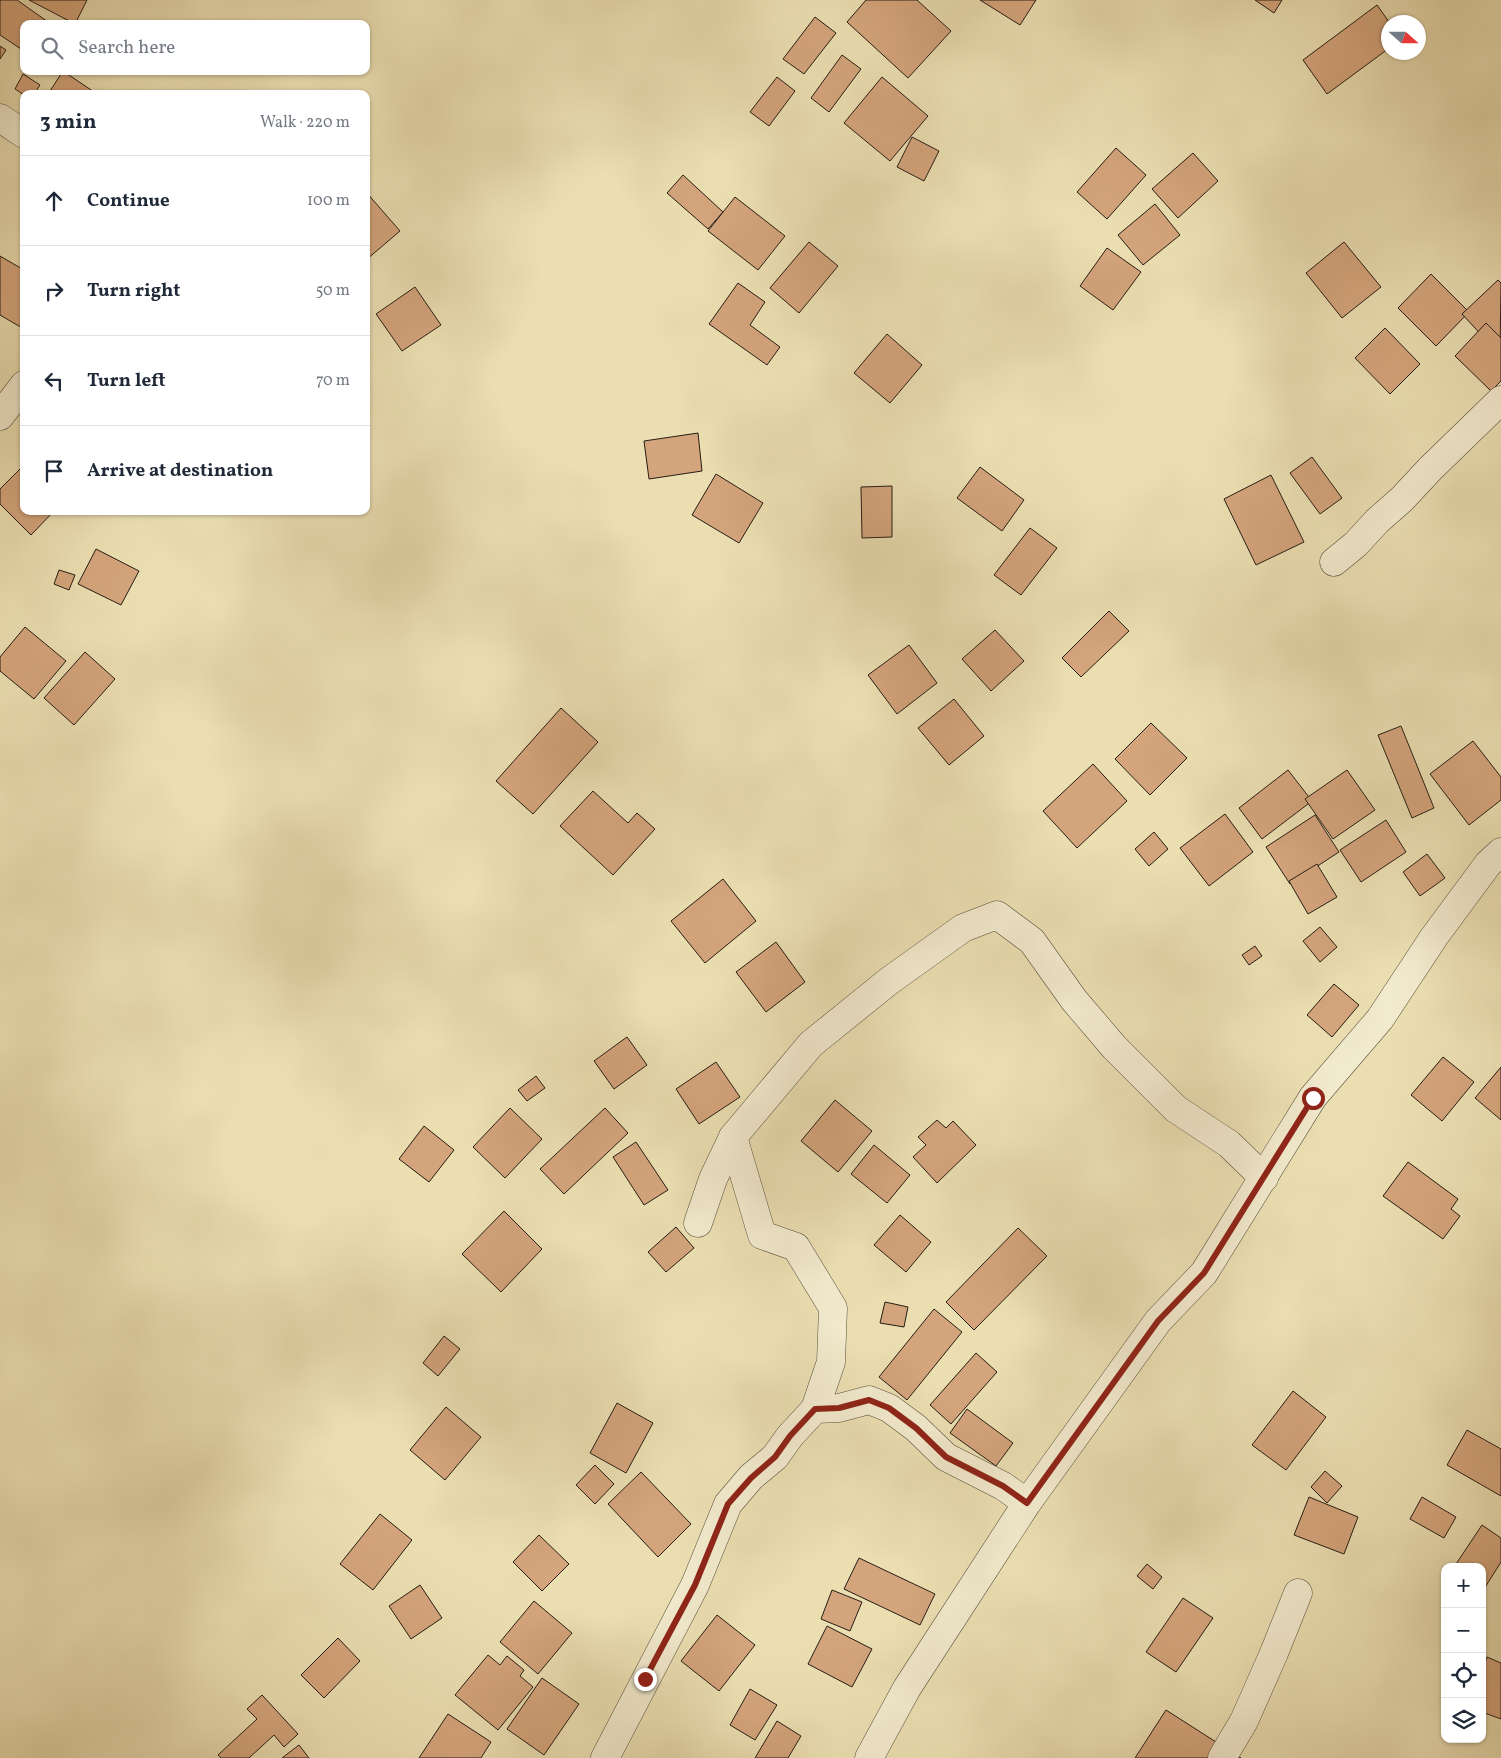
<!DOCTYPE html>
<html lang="en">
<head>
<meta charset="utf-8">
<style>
  :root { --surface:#fff; --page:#f6f6f7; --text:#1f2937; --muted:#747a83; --line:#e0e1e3 }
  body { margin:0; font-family:Vollkorn,serif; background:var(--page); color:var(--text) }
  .controls { position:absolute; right:15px; bottom:15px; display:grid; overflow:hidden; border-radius:10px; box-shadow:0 1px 4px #0004 }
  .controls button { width:45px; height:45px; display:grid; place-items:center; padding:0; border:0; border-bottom:1px solid var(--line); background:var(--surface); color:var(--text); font:25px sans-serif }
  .compass { position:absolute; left:1381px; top:15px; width:45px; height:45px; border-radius:50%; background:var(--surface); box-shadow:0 1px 4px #0004; rotate:111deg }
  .stop { position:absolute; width:15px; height:15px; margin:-11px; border:4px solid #8f2418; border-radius:50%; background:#fff }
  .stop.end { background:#8f2418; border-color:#fff; box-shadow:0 1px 5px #0008 }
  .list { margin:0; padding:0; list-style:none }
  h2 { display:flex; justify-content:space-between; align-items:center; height:65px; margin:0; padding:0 20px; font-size:21px }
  h2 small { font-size:16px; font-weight:400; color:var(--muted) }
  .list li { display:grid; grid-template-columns:32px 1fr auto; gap:15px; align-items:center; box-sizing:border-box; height:90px; padding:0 20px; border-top:1px solid var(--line) }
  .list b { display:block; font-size:19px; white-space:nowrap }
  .list em { font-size:16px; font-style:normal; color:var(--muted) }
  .icon { flex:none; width:28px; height:28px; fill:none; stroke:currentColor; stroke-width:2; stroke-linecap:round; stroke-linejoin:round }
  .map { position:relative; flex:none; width:1501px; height:1758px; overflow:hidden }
  .search { position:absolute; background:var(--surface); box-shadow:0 1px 4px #0004; left:20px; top:20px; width:350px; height:55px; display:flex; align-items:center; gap:12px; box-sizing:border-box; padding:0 18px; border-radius:10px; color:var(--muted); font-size:19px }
  .panel { position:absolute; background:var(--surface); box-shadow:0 1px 4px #0004; left:20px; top:90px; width:350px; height:425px; border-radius:10px }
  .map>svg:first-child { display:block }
</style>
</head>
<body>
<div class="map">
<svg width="1501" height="1758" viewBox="0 0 1501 1758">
  <rect width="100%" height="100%" fill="#ebdfb2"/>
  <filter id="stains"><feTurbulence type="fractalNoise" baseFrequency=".004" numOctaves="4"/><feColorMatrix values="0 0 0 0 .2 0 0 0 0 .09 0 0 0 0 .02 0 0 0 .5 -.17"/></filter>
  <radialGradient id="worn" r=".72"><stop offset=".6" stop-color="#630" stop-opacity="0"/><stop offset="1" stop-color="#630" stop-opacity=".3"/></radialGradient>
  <g fill="#d4a47c" stroke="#261d14">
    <polygon points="0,0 17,0 51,24 24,24 24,51 0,35"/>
    <polygon points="29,0 87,0 75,24"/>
    <polygon points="866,0 917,0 951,31 908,78 847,22"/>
    <polygon points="980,0 1036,0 1020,25"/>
    <polygon points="1255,0 1282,0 1274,13"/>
    <polygon points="1377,5 1389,22 1388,49 1327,94 1303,60"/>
    <polygon points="815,17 836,33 804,74 783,59"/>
    <polygon points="0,46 6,50 0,59"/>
    <polygon points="842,55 861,69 829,112 811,98"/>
    <polygon points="63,71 97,94 48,94"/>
    <polygon points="23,74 40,85 34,94 24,95 15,89"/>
    <polygon points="777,77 795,91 769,126 750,112"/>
    <polygon points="882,77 928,116 890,161 844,123"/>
    <polygon points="912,137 939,151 924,181 897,167"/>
    <polygon points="1116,148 1146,175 1107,219 1077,192"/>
    <polygon points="1193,153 1218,181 1178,218 1152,189"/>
    <polygon points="683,175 723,212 708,229 667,193"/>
    <polygon points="366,192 400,231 366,260"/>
    <polygon points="735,197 785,236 758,270 708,231"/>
    <polygon points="1155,204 1180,235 1143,265 1118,235"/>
    <polygon points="809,242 838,266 799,313 770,288"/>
    <polygon points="1344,242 1381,287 1342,318 1306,273"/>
    <polygon points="1107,248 1141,272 1113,310 1080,286"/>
    <polygon points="0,256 24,270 24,329 0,315"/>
    <polygon points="1431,274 1469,312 1436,346 1398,308"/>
    <polygon points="1498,280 1501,283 1500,355 1462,314"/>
    <polygon points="738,283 765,302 750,325 780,347 767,365 709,324"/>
    <polygon points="415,287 441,325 402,351 376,314"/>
    <polygon points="1486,323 1501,338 1501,381 1491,391 1455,356"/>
    <polygon points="1385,328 1420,364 1390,394 1355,358"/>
    <polygon points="887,334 922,365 890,403 854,373"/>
    <polygon points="698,433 702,471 649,479 644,441"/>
    <polygon points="1312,457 1342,498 1320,514 1290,473"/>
    <polygon points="24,465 24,511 54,511 31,535 0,504 0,489"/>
    <polygon points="980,467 1024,500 1002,531 957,498"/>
    <polygon points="716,474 763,503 739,543 692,515"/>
    <polygon points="1271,475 1304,542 1256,565 1224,499"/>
    <polygon points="892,486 892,537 862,538 861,487"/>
    <polygon points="1030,528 1057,548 1021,595 994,575"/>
    <polygon points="96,549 139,571 121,605 78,584"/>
    <polygon points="59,570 75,575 69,590 54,584"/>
    <polygon points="1109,611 1129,631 1081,677 1062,658"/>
    <polygon points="25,627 66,661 34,699 0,671 0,657"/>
    <polygon points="995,630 1024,661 991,691 962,659"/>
    <polygon points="909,645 937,683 897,714 868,675"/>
    <polygon points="85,652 115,679 74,725 44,698"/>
    <polygon points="954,699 984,736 949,765 918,728"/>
    <polygon points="561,708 598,742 533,814 496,781"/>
    <polygon points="1151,723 1187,758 1150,795 1115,759"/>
    <polygon points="1401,726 1434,808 1412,818 1378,735"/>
    <polygon points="1473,741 1501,777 1501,800 1469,825 1430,774"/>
    <polygon points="1093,764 1127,801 1077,848 1043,811"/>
    <polygon points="1288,770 1312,801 1262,839 1239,808"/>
    <polygon points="1347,770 1375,810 1333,839 1305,799"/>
    <polygon points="593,791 628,823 637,813 655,829 613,875 560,826"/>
    <polygon points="1225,814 1253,852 1209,886 1180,848"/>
    <polygon points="1315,815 1339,852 1290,884 1266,847"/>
    <polygon points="1386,820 1406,852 1361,882 1340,850"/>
    <polygon points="1154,832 1168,849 1149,866 1135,849"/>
    <polygon points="1427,854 1445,878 1420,896 1403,872"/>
    <polygon points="1317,864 1337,897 1308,914 1289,881"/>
    <polygon points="723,879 756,921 705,963 671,921"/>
    <polygon points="1320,927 1337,947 1320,962 1303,941"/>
    <polygon points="776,942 805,982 766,1012 736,972"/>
    <polygon points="1255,946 1262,956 1249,965 1242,955"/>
    <polygon points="1334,984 1359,1005 1332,1037 1307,1015"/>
    <polygon points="627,1037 647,1065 614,1089 594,1061"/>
    <polygon points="1443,1057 1474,1082 1442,1121 1411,1095"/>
    <polygon points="716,1062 740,1097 699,1124 676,1089"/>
    <polygon points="1501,1067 1501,1120 1475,1098"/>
    <polygon points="536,1076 545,1088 527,1101 518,1090"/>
    <polygon points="835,1100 872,1131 838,1172 801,1141"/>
    <polygon points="510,1108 542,1139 505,1178 473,1147"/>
    <polygon points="605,1108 628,1133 564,1194 540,1169"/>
    <polygon points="937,1120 946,1128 953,1121 976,1145 937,1183 913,1157 926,1145 918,1137"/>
    <polygon points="424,1126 454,1150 429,1182 399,1159"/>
    <polygon points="636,1142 668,1190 644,1205 613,1157"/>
    <polygon points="874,1145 910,1175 887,1203 851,1174"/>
    <polygon points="1408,1162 1458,1199 1451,1209 1460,1216 1443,1239 1383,1196"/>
    <polygon points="504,1211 542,1249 501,1292 462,1254"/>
    <polygon points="900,1215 931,1242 906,1272 874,1245"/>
    <polygon points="676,1227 694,1248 666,1272 648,1252"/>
    <polygon points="1018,1228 1047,1256 974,1330 946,1302"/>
    <polygon points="885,1302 908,1307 904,1327 880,1323"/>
    <polygon points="934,1309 962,1332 907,1400 879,1377"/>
    <polygon points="444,1336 460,1349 438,1376 423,1363"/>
    <polygon points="976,1353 997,1372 951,1424 930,1405"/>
    <polygon points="1293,1391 1326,1417 1286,1470 1252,1445"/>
    <polygon points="617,1403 653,1423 626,1473 590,1453"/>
    <polygon points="446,1407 481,1437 445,1480 410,1450"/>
    <polygon points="967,1409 1013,1443 996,1466 950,1433"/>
    <polygon points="1467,1430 1501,1449 1501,1496 1447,1465"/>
    <polygon points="595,1465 614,1484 595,1504 576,1485"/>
    <polygon points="1325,1471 1342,1486 1327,1503 1311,1487"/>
    <polygon points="641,1472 691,1524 658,1557 608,1504"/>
    <polygon points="1309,1497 1358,1517 1344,1554 1294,1535"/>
    <polygon points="1422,1497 1456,1517 1444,1538 1410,1519"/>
    <polygon points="380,1514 412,1540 373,1590 340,1564"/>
    <polygon points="1482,1525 1501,1538 1501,1562 1484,1589 1482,1588 1482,1567 1454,1567"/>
    <polygon points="539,1535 569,1564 542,1591 513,1562"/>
    <polygon points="859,1558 935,1594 920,1625 844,1589"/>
    <polygon points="1147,1564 1162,1577 1153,1589 1137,1576"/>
    <polygon points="420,1585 442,1618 411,1639 389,1606"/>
    <polygon points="832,1590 862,1602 850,1631 821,1619"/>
    <polygon points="1183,1598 1213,1618 1176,1672 1146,1652"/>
    <polygon points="534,1601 572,1633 538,1674 500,1642"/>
    <polygon points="717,1615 755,1645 719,1691 681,1661"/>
    <polygon points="827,1626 872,1649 852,1687 808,1664"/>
    <polygon points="338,1638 360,1661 324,1698 301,1675"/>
    <polygon points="488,1655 500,1665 507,1656 524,1670 520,1676 533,1687 498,1730 455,1695"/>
    <polygon points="1487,1657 1501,1663 1501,1719 1482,1712 1482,1670"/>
    <polygon points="542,1678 579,1704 544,1755 507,1729"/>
    <polygon points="750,1689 777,1705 755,1740 730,1725"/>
    <polygon points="262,1695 298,1734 284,1747 274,1735 249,1758 221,1758 218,1755 257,1719 247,1709"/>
    <polygon points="1166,1710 1241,1758 1135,1758"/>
    <polygon points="448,1714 491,1742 481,1758 419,1758"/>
    <polygon points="777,1721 801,1736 788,1758 755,1758"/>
    <polygon points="299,1745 309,1758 282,1758"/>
  </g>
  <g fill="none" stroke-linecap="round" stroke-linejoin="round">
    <g stroke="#574e3c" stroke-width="29">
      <g id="minor">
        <polyline points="0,118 24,134"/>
        <polyline points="0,416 24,385"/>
        <polyline points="1334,562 1356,544 1377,521 1402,499 1430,469 1501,400"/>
        <polyline points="698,1223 713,1179 733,1137"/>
        <polyline points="815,1409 839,1408 869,1400 889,1408 916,1428 946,1457 1003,1486 1027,1503"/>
        <polyline points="605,1758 695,1585 728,1504 751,1477 775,1457 790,1436 815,1409 831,1362 833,1308 796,1247 762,1235 733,1137 811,1044 889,981 963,928 997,915 1032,941 1074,1000 1114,1047 1176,1109 1229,1144 1264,1178"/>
        <polyline points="869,1758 907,1688 1027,1503 1158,1321 1204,1273 1313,1097 1380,1019 1434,937 1488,864 1501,852"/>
        <polyline points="1222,1758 1244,1721 1274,1653 1298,1593"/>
      </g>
    </g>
    <use href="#minor" stroke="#f2eacd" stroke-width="28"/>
  </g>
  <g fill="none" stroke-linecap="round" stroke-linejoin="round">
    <polyline stroke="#8f2418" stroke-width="6" points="645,1679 695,1585 728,1504 751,1478 775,1457 790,1436 815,1409 839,1408 869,1400 889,1408 916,1428 946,1457 1003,1486 1027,1503 1158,1321 1204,1273 1313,1098"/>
  </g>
  <rect width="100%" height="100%" filter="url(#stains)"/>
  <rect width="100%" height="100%" fill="url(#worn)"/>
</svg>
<div class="controls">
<button>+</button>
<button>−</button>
<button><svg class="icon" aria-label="locate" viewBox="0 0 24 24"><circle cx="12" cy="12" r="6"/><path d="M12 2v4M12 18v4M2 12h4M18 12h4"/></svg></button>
<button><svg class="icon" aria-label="layers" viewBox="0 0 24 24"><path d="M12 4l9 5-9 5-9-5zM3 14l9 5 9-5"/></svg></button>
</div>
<svg class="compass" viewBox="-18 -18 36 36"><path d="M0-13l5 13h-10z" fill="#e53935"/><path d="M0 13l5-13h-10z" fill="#747a83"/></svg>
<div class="stop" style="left:1313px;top:1098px"></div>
<div class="stop end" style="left:645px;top:1679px"></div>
<div class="search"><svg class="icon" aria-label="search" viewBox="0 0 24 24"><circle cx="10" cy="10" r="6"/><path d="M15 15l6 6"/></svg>Search here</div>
<section class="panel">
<h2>3 min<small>Walk · 220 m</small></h2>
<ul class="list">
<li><svg class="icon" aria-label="ahead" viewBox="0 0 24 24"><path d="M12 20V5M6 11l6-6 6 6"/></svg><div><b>Continue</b></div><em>100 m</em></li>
<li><svg class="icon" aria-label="right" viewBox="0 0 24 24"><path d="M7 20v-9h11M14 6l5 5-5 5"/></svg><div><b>Turn right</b></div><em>50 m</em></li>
<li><svg class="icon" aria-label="left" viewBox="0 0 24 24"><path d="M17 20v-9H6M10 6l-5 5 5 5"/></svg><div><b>Turn left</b></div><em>70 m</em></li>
<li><svg class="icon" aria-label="arrive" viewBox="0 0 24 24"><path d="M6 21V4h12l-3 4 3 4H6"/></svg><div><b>Arrive at destination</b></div></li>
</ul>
</section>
</div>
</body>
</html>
